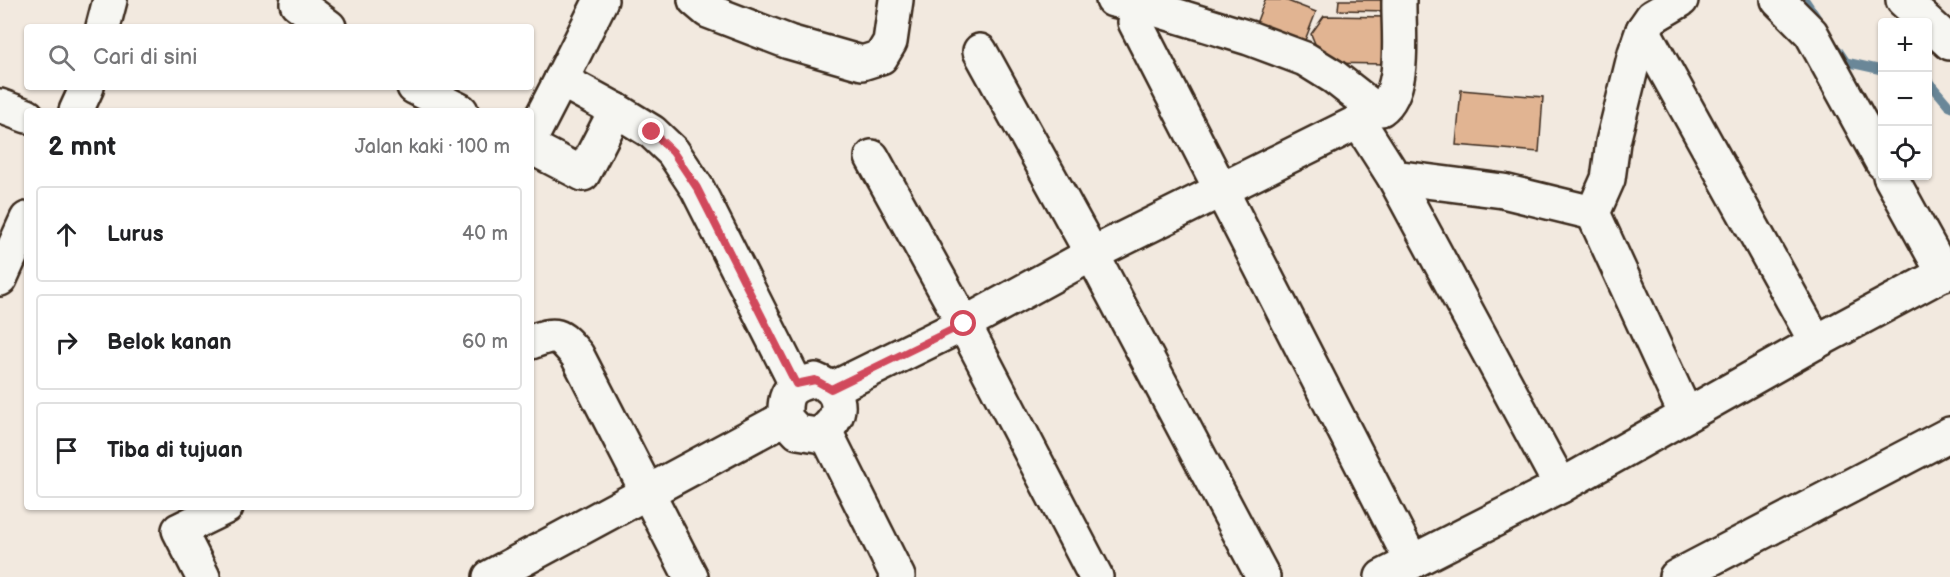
<!DOCTYPE html>
<html lang="id">
<head>
<meta charset="utf-8">
<style>
  :root { --surface:#fff; --page:#f2f2f2; --text:#202124; --muted:#757577; --line:#e0e0e0 }
  body { margin:0; font-family:"Balsamiq Sans",sans-serif; background:var(--page); color:var(--text) }
  .controls { position:absolute; right:18px; top:18px; display:grid; overflow:hidden; border-radius:6px; box-shadow:0 2px 4px #0004 }
  .controls button { width:54px; height:54px; display:grid; place-items:center; padding:0; border:0; border-bottom:2px solid var(--line); background:var(--surface); color:var(--text); font:30px sans-serif }
  .stop { position:absolute; width:18px; height:18px; margin:-14px; border:4px solid #d1495b; border-radius:50%; background:#fff }
  .stop.end { background:#d1495b; border-color:#fff; box-shadow:0 2px 6px #0008 }
  .list { margin:0; padding:0; list-style:none }
  h2 { display:flex; justify-content:space-between; align-items:center; height:78px; margin:0; padding:0 24px; font-size:26px }
  h2 small { font-size:20px; font-weight:400; color:var(--muted) }
  .list li { display:grid; grid-template-columns:39px 1fr auto; gap:18px; align-items:center; box-sizing:border-box; height:96px; margin:0 12px 12px; padding:0 12px; border:2px solid var(--line); border-radius:6px }
  .list b { display:block; font-size:22px; white-space:nowrap }
  .list em { font-size:20px; font-style:normal; color:var(--muted) }
  .icon { flex:none; width:33px; height:33px; fill:none; stroke:currentColor; stroke-width:2; stroke-linecap:round; stroke-linejoin:round }
  .map { position:relative; flex:none; width:1950px; height:577px; overflow:hidden }
  .search { position:absolute; background:var(--surface); box-shadow:0 2px 4px #0004; left:24px; top:24px; width:510px; height:66px; display:flex; align-items:center; gap:15px; box-sizing:border-box; padding:0 21px; border-radius:6px; color:var(--muted); font-size:22px }
  .panel { position:absolute; background:var(--surface); box-shadow:0 2px 4px #0004; left:24px; top:108px; width:510px; height:402px; border-radius:6px }
  .map>svg:first-child { display:block }
</style>
</head>
<body>
<div class="map">
<svg width="1950" height="577" viewBox="0 0 1950 577">
  <rect width="100%" height="100%" fill="#f2e9df"/>
  <filter id="ink" filterUnits="userSpaceOnUse"><feTurbulence type="fractalNoise" baseFrequency=".0167" numOctaves="2"/><feDisplacementMap in="SourceGraphic" scale="12" xChannelSelector="R" yChannelSelector="G"/><feConvolveMatrix kernelMatrix="1 2 1 2 8 2 1 2 1" color-interpolation-filters="sRGB"/></filter>
  <g filter="url(#ink)">
    <g fill="none" stroke-linecap="round" stroke-linejoin="round">
      <g stroke="#6a8798" stroke-width="9">
        <polyline points="1805,0 1817,18"/>
        <polyline points="1838,50 1846,62 1882,70"/>
        <polyline points="1928,81 1950,107"/>
      </g>
    </g>
    <g fill="#e1b492" stroke="#3b2a1e" stroke-width="1.5">
      <polygon points="1265,0 1285,0 1316,12 1300,53 1252,34"/>
      <polygon points="1339,0 1390,0 1390,11 1338,10"/>
      <polygon points="1324,16 1388,17 1387,64 1323,63 1311,34"/>
      <polygon points="1461,90 1543,97 1539,152 1456,145"/>
    </g>
    <g fill="none" stroke-linecap="round" stroke-linejoin="round">
      <g stroke="#3b2a1e" stroke-width="38">
        <g id="street">
          <polyline points="695,0 708,11 789,42 862,63 881,57 890,42 896,0"/>
          <path d="M1113,0L1158,10L1249,38L1305,59L1334,77L1371,106L1381,109C1407,90 1398,30 1399,0"/>
          <polyline points="1778,0 1811,33 1882,162"/>
          <polyline points="1903,0 1927,22"/>
          <polyline points="297,3 329,27"/>
          <polyline points="1135,22 1412,562"/>
          <polyline points="1928,23 1950,43"/>
          <polyline points="103,27 110,0"/>
          <polyline points="1643,30 1816,342"/>
          <polyline points="980,51 1092,254 1263,577"/>
          <polyline points="561,80 601,0"/>
          <polyline points="414,87 461,111"/>
          <polyline points="0,106 27,116"/>
          <polyline points="76,111 87,87"/>
          <polyline points="531,138 561,80 616,110"/>
          <polyline points="531,147 583,174 616,110 652,132 673,152 697,188 796,384"/>
          <polyline points="1890,176 1944,274"/>
          <polyline points="1394,177 1503,191 1593,213 1608,179 1613,142 1635,53 1643,30 1652,17 1681,0"/>
          <polyline points="1593,213 1686,415"/>
          <polyline points="0,279 27,219"/>
          <path d="M531,342C558,332 559,334 577,355L691,577"/>
          <path d="M815,380C820,382 829,386 832,390C846,408 834,426 817,435L798,432L785,418C784,392 789,386 815,380Z"/>
          <polyline points="832,389 964,324 872,157"/>
          <polyline points="825,431 898,577"/>
          <polyline points="203,577 179,530 226,507"/>
          <polyline points="490,577 785,418"/>
          <polyline points="1096,577 964,324 1092,254 1354,124 1364,130 1394,177 1561,486"/>
          <polyline points="1382,577 1561,486 1816,342 1950,270"/>
          <polyline points="1676,577 1950,434"/>
        </g>
      </g>
      <use href="#street" stroke="#f6f6f2" stroke-width="33"/>
    </g>
  </g>
  <g fill="none" stroke-linecap="round" stroke-linejoin="round" filter="url(#ink)">
    <polyline stroke="#d1495b" stroke-width="8" points="652,132 673,152 697,188 796,384 815,380 831,389 964,324"/>
  </g>
</svg>
<div class="controls">
<button>+</button>
<button>−</button>
<button><svg class="icon" aria-label="locate" viewBox="0 0 24 24"><circle cx="12" cy="12" r="6"/><path d="M12 2v4M12 18v4M2 12h4M18 12h4"/></svg></button>
</div>
<div class="stop" style="left:964px;top:324px"></div>
<div class="stop end" style="left:652px;top:132px"></div>
<div class="search"><svg class="icon" aria-label="search" viewBox="0 0 24 24"><circle cx="10" cy="10" r="6"/><path d="M15 15l6 6"/></svg>Cari di sini</div>
<section class="panel">
<h2>2 mnt<small>Jalan kaki · 100 m</small></h2>
<ul class="list">
<li><svg class="icon" aria-label="ahead" viewBox="0 0 24 24"><path d="M12 20V5M6 11l6-6 6 6"/></svg><div><b>Lurus</b></div><em>40 m</em></li>
<li><svg class="icon" aria-label="right" viewBox="0 0 24 24"><path d="M7 20v-9h11M14 6l5 5-5 5"/></svg><div><b>Belok kanan</b></div><em>60 m</em></li>
<li><svg class="icon" aria-label="arrive" viewBox="0 0 24 24"><path d="M6 21V4h12l-3 4 3 4H6"/></svg><div><b>Tiba di tujuan</b></div></li>
</ul>
</section>
</div>
</body>
</html>
